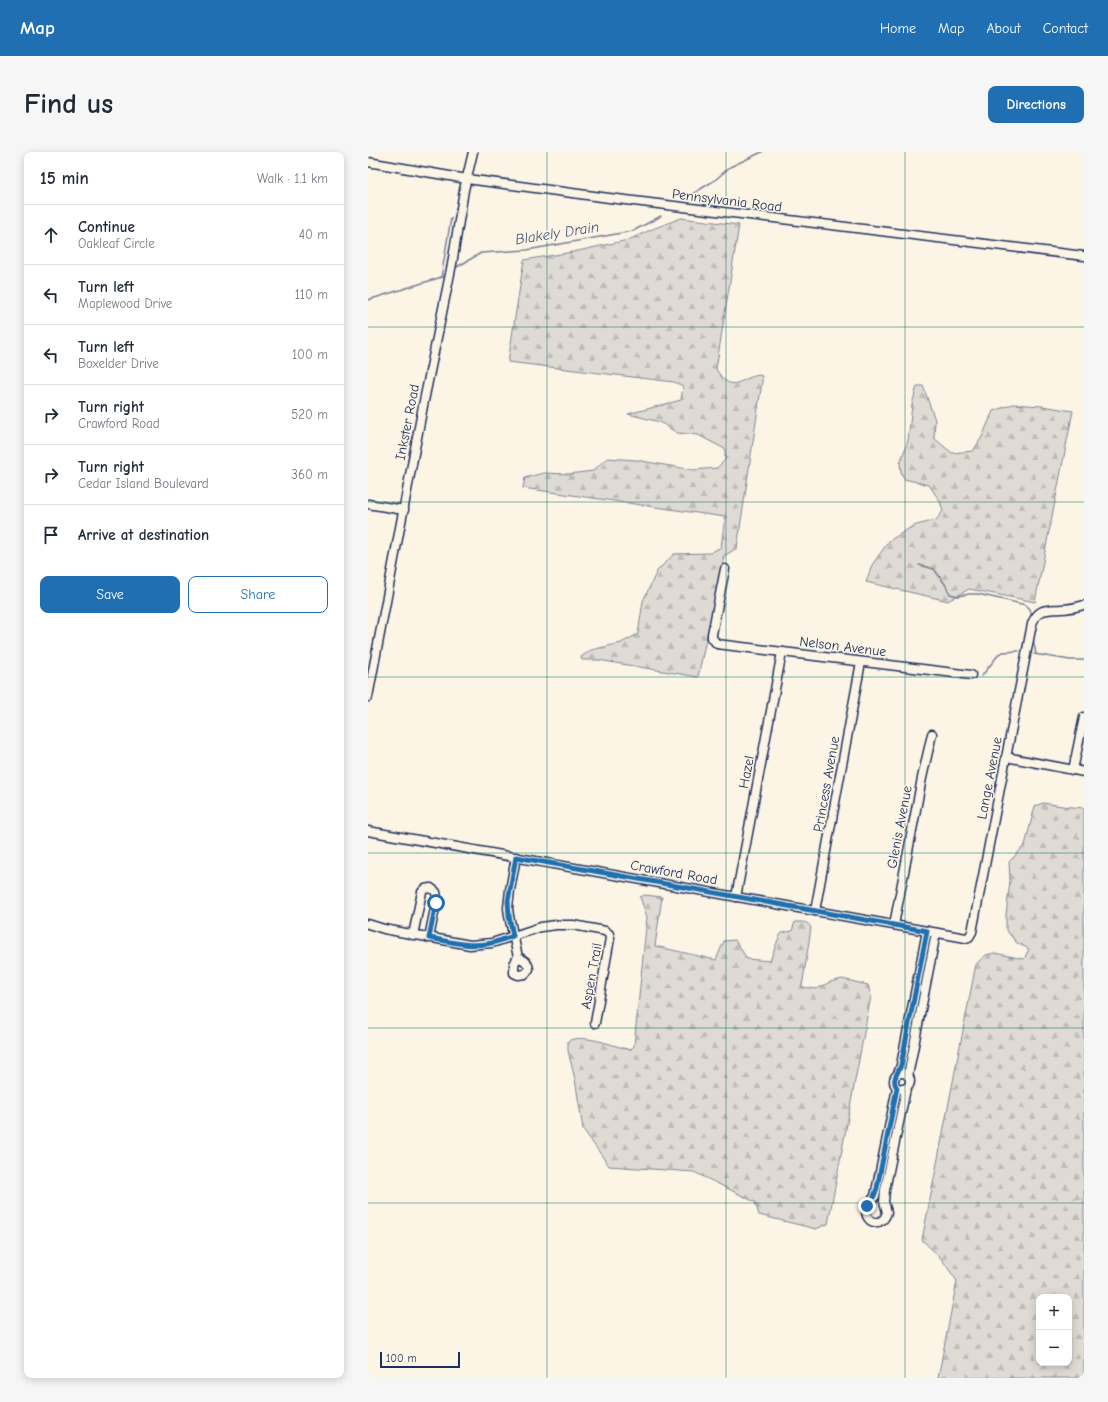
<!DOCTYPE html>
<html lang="en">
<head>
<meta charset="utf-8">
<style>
  :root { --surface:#fff; --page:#f6f6f7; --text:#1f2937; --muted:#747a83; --line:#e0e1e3; --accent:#1f6fb2 }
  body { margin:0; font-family:"Comic Neue",sans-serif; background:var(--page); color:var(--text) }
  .controls { position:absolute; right:12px; bottom:12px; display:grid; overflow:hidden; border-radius:8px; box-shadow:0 2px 10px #0003 }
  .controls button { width:36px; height:36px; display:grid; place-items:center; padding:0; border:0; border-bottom:1px solid var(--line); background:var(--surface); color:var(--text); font:20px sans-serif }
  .scale { position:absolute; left:12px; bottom:10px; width:80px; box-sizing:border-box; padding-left:4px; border:2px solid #1b2f5e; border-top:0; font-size:11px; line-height:14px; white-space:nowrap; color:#1b2f5e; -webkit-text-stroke:3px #fcf5e5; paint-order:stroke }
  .stop { position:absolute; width:12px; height:12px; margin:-9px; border:3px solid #1f6fb2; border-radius:50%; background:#fff }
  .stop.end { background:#1f6fb2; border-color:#fff; box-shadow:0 1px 4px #0008 }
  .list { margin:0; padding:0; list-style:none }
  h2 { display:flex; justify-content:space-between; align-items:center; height:52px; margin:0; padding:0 16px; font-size:17px }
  h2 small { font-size:13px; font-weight:400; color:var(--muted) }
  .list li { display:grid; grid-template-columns:26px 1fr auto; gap:12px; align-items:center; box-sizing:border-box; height:60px; padding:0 16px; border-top:1px solid var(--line) }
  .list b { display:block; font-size:15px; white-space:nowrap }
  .list p { margin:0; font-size:13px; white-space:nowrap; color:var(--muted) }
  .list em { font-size:13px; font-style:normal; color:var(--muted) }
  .actions { display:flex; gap:8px; padding:12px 16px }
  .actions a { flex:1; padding:9px 0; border:1px solid var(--accent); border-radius:8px; text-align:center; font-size:14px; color:var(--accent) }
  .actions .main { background:var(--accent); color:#fff }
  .icon { flex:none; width:22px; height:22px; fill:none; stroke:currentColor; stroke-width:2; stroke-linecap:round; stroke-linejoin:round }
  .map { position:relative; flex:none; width:716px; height:1226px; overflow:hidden; border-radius:8px }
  header { display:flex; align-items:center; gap:24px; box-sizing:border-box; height:56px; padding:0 20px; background:var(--accent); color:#fff }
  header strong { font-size:19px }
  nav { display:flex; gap:22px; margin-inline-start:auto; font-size:14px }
  .intro { display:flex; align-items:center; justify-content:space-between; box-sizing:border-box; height:96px; padding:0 24px }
  h1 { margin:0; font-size:28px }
  .button { padding:10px 18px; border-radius:8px; background:var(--accent); color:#fff; font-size:14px; font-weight:700 }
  main { display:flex; gap:24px; padding:0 24px }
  aside { flex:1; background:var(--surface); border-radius:8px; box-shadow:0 2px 10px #0003 }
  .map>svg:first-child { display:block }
</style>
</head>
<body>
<header>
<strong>Map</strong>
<nav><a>Home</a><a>Map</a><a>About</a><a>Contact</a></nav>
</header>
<div class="intro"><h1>Find us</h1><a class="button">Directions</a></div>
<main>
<aside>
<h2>15 min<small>Walk · 1.1 km</small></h2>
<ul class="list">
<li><svg class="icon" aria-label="ahead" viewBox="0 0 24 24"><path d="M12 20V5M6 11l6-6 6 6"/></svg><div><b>Continue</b><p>Oakleaf Circle</p></div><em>40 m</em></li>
<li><svg class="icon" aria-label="left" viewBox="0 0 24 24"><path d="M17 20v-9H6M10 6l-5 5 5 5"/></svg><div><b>Turn left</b><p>Maplewood Drive</p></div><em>110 m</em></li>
<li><svg class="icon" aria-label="left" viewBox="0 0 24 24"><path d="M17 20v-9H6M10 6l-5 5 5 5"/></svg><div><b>Turn left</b><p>Boxelder Drive</p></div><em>100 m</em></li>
<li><svg class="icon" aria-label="right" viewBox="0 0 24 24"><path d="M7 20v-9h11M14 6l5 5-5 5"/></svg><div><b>Turn right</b><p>Crawford Road</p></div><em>520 m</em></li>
<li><svg class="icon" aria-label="right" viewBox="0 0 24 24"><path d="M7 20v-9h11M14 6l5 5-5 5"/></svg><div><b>Turn right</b><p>Cedar Island Boulevard</p></div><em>360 m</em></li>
<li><svg class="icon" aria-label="arrive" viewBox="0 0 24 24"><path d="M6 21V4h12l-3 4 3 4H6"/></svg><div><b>Arrive at destination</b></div></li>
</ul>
<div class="actions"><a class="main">Save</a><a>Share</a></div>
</aside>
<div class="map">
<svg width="716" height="1226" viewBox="0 0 716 1226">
  <defs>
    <pattern id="forest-firs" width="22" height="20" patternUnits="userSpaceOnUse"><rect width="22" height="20" fill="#dfdbd4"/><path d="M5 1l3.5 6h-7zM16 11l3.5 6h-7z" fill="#bfbcb8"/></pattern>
  </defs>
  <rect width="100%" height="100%" fill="#fcf5e5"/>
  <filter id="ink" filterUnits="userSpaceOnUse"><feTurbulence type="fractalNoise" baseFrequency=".025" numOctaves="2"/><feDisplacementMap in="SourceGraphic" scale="8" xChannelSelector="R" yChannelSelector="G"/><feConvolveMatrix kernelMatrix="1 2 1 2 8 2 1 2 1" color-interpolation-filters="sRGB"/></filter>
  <g filter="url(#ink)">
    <g fill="url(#forest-firs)" stroke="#7d8599" fill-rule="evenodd">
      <path d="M313,66L371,73L348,217C363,243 371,227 390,223L394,224V230L369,396L356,404L330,525L230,508H214L213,505L223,498L253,491L270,482L275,449L289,419L306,402L342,401L353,395L357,365L155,336L157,326L175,321L201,322L225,319L239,306L268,308L325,318L349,316L357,308V297L330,283L309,281L292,270L260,262L313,248L315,234L306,230L140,210L156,108L205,100L260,88L287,76Z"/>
      <polygon points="549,234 555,234 567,268 566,286 584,301 605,299 614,285 625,259 645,252 674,254 705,259 667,450 601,437 580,449 498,430 504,413 521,389 545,374 568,368 575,359 572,349 561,333 536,327 533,320 532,311 540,289 544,253"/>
      <path d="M675,651L694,654L716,656V1226H570L589,1129L572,1105L554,1088L608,812L618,803L626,801L656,807L661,797L649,791L638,778V763L642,729L641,710L657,693L667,654ZM671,1145H701V1211H671Z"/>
      <path d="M277,743L294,745L287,794L348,808L356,789L367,788L379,807L402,809L411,785L414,781L424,779L427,770C434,770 440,769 443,776L434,835L449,837L462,830L474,827L500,833L503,844L460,1072L448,1077L391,1063L387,1050L326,1020L241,1014L215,977L207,927L200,899V889C214,881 247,894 262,898L266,894L279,765L272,745Z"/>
    </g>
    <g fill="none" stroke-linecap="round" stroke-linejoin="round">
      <g stroke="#767f94" stroke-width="1.5">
        <polyline points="323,43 347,28 362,15 394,0"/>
        <polyline points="89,115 113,101 159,98 265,79 293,64"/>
        <polyline points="73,126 83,66"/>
        <polyline points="0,148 77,124"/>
        <polyline points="551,413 566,417 577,432 582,442 590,444 601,442 610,442 658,453 662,457 664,466"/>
        <polyline points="665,487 668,502"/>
        <polyline points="666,502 702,508 716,508"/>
        <polyline points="613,525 631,502 635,500 651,499"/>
      </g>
      <g stroke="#1b2f5e" stroke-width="11">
        <g id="minor">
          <polyline points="0,10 99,27 241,46 716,104"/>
          <polyline points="0,352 36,358"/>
          <polyline points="357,417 344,482 344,486 349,492 603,523"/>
          <polyline points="0,545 55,254 84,112 96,38 105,0"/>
          <polyline points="638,605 716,620"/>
          <polyline points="705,618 716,565"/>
          <path d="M0,679L598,786L601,785L604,780L664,472C670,456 678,458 693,457C701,457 709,455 716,453"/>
          <path d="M148,705L142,738L140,756L141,764L150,805C156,808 160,810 161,817L157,822L150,823L146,821V812L150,805"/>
          <polyline points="368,745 414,500"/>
          <polyline points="447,759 493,510"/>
          <polyline points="0,772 16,777 102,793 124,791 173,775 188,773 205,773 237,779 241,782 242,786 227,871"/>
          <polyline points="526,773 554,626 564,582"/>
          <polyline points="45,783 54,740 57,737 63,736 68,740 69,746 61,786"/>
          <circle cx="534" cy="929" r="8"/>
          <polyline points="530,922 533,913 559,779"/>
          <polyline points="540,924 568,781"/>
          <path d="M529,936L507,1044L498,1057C497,1072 515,1076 519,1060L516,1050L517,1038L538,937"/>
        </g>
      </g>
      <use href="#minor" stroke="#fcf5e5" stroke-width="8"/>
    </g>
  </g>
  <g fill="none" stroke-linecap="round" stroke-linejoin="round" filter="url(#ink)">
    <path stroke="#1f6fb2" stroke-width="5" d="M68,751L61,786C80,789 99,795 118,792C127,791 136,787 145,784L141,764L140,749L148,705L559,779L533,913C530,921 523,928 529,936L509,1036L505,1047L499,1054"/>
  </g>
  <path fill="none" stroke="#0f766e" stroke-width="1" stroke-opacity="0.55" d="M179,0V1226M358,0V1226M537,0V1226M0,175H716M0,350H716M0,525H716M0,701H716M0,876H716M0,1051H716"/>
  <g text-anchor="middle" stroke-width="3" stroke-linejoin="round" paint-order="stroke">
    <g font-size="14" fill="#1b2f5e" stroke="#fcf5e5">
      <text transform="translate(359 48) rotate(7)" y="5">Pennsylvania Road</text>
      <text transform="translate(39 270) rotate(-79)" y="5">Inkster Road</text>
      <text transform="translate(475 494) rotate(7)" y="5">Nelson Avenue</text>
      <text transform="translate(378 620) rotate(-79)" y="5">Hazel</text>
      <text transform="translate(621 626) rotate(-79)" y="5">Lange Avenue</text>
      <text transform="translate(458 632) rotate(-80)" y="5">Princess Avenue</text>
      <text transform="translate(531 675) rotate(-79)" y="5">Glenis Avenue</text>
      <text transform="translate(306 720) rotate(10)" y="5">Crawford Road</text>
      <text transform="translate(223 824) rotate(-80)" y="5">Aspen Trail</text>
    </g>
    <g font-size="15" font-style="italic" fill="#485779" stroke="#fcf5e5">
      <text transform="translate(189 81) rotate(-9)" y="5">Blakely Drain</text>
    </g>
  </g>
</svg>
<div class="controls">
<button>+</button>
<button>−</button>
</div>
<div class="scale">100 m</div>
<div class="stop" style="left:68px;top:751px"></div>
<div class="stop end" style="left:499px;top:1054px"></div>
</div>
</main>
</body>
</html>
